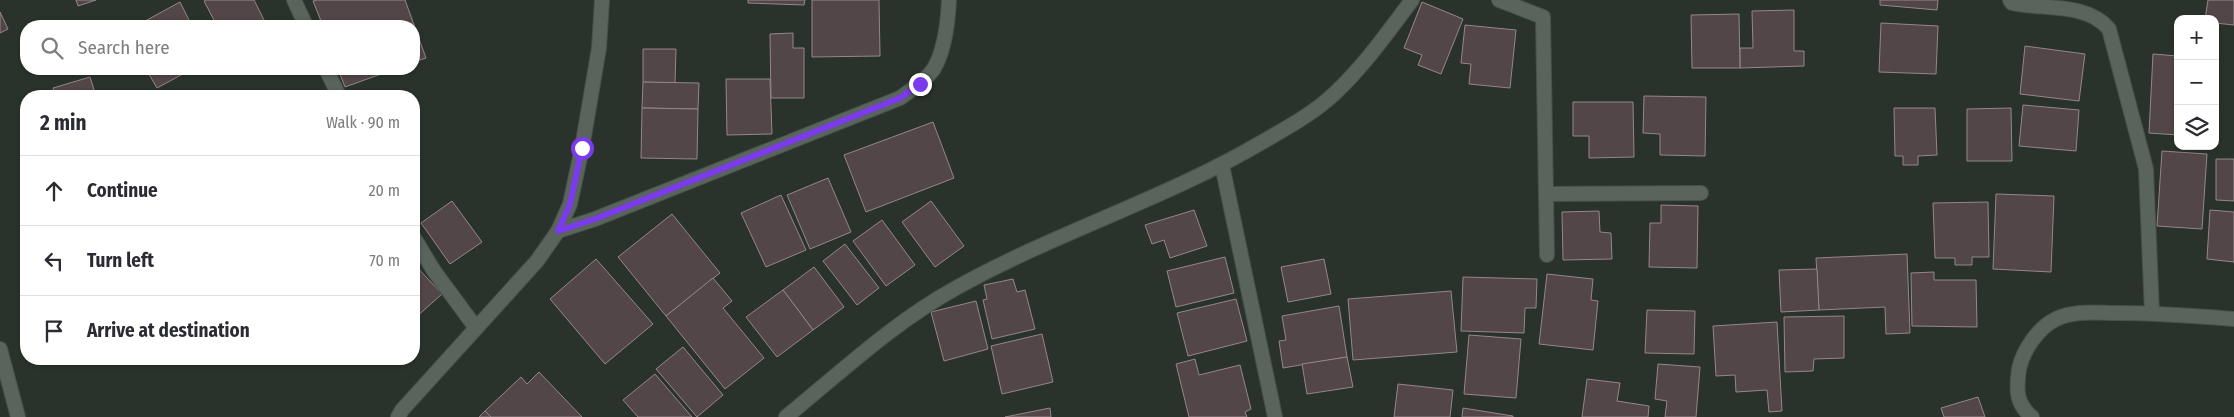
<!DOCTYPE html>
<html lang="en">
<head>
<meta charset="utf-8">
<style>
  :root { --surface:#fff; --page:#f7f7f7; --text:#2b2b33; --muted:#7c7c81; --line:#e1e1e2 }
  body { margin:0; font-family:"Fira Sans Condensed",sans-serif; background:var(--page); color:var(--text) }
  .controls { position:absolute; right:15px; top:15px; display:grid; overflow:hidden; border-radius:10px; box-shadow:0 1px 4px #0004 }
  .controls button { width:45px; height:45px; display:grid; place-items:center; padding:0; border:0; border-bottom:1px solid var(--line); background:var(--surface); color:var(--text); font:25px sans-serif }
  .stop { position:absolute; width:15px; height:15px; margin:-11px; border:4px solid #7c3aed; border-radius:50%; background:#fff }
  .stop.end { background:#7c3aed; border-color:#fff; box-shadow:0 1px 5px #0008 }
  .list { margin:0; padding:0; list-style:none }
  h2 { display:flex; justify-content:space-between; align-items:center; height:65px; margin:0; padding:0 20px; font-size:21px }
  h2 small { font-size:16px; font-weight:400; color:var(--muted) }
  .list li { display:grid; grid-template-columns:32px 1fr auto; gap:15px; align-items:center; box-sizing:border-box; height:70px; padding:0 20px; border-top:1px solid var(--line) }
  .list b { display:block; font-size:19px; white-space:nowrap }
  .list em { font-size:16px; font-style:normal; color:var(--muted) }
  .icon { flex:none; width:28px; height:28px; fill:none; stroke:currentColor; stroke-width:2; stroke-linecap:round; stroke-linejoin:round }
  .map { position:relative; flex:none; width:2234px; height:417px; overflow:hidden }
  .search { position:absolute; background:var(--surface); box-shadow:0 1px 4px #0004; left:20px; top:20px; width:400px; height:55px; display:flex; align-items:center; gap:12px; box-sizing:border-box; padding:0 18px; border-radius:20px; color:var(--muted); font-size:19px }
  .panel { position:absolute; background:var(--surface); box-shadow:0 1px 4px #0004; left:20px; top:90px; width:400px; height:275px; border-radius:20px }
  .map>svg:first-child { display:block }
</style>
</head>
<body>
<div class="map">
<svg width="2234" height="417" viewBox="0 0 2234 417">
  <rect width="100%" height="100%" fill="#29332b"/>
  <g fill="#534649" stroke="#95868a">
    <polygon points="76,0 96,0 78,6"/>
    <polygon points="206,0 254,0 267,26 217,26 204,1"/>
    <polygon points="317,0 405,0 426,58 414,62 414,26 323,26 313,1"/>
    <polygon points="748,0 805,0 804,5 748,3"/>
    <polygon points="812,0 879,0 880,56 812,57"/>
    <polygon points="1880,0 1938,0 1937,10 1880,5"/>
    <polygon points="2208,0 2234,0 2234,25 2215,23 2215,19 2205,19"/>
    <polygon points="180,2 192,26 136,26"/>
    <polygon points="1422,2 1463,19 1441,74 1418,65 1422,55 1404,48"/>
    <polygon points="1794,10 1794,51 1804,51 1804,66 1740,68 1740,48 1753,48 1752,11"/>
    <polygon points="0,12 8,29 0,33"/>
    <polygon points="1739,14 1740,68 1692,68 1691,15"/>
    <polygon points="1881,23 1938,26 1936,74 1879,72"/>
    <polygon points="1465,25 1516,30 1510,88 1469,84 1471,64 1461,63"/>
    <polygon points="793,33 793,48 804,48 804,98 771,98 770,34"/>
    <polygon points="2025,46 2085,54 2079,101 2020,94"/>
    <polygon points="643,49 676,49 675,83 643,82"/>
    <polygon points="2153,54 2178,56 2178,135 2149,133"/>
    <polygon points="146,69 192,69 157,88"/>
    <polygon points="338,69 395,69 345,87"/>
    <polygon points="90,77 96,96 56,96 53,88"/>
    <polygon points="726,79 770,79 772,134 727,135"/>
    <polygon points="643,82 699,83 698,109 642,108"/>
    <polygon points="1644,96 1706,97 1705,156 1660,155 1660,134 1643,133"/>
    <polygon points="1573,102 1633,102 1634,157 1589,158 1589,136 1573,136"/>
    <polygon points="2023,105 2079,110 2076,151 2019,146"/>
    <polygon points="642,108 698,109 697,159 641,158"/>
    <polygon points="1894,108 1935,108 1937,155 1918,156 1918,165 1903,165 1903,156 1895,156"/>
    <polygon points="2011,108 2012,161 1967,161 1967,109"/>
    <polygon points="933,122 954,178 866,212 844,155"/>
    <polygon points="2162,151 2207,154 2202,229 2157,226"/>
    <polygon points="2216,159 2234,159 2234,201 2216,200"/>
    <polygon points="828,178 851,232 810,249 787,195"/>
    <polygon points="1996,194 2054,196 2051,272 1993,269"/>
    <polygon points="781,195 806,250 766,267 741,213"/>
    <polygon points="452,201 482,242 450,264 421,223"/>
    <polygon points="931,201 964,246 935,267 902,222"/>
    <polygon points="1988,202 1989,257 1972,257 1972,265 1955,265 1955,258 1935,258 1933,203"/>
    <polygon points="1661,205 1698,206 1697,268 1649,267 1650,223 1661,223"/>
    <polygon points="1194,210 1207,246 1170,258 1164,240 1152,244 1145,225"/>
    <polygon points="2210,210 2234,212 2234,262 2207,259"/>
    <polygon points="1599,211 1600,232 1611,233 1612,259 1563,260 1562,212"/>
    <polygon points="672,214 720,273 666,316 618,257"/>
    <polygon points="882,220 915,265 886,286 853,241"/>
    <polygon points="845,244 879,288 857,305 823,261"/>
    <polygon points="1907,254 1910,333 1886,334 1885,307 1819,310 1816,258"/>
    <polygon points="1225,257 1234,293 1176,307 1167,271"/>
    <polygon points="596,259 653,324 605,364 550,299"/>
    <polygon points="1324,259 1331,294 1288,302 1281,267"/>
    <polygon points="414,264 442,294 414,319"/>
    <polygon points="814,267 844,307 813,330 783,290"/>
    <polygon points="1817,269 1819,310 1781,312 1779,270"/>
    <polygon points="1934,272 1934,280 1976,280 1977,327 1912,326 1911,273"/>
    <polygon points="1547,274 1593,279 1591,300 1598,301 1593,350 1539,344"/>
    <polygon points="1463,277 1537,279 1536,308 1525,308 1524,333 1461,331"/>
    <polygon points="713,278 732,301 723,308 764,358 725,389 666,316"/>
    <polygon points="1013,279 1017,292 1025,290 1035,329 992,339 983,300 987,299 984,285"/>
    <polygon points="783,290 813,330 777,357 746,317"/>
    <polygon points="1451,291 1457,352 1353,360 1348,299"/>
    <polygon points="1236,299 1247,341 1188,356 1177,313"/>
    <polygon points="976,301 988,349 944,361 931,312"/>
    <polygon points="1339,306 1347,357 1283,368 1279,341 1286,340 1282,316"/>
    <polygon points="1647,310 1695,311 1694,354 1645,353"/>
    <polygon points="1844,316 1844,358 1814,359 1813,371 1785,372 1784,317"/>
    <polygon points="1777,322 1782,411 1769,412 1767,390 1736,392 1735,375 1716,376 1713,326"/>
    <polygon points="1042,334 1053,382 1002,394 991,346"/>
    <polygon points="1469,335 1521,339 1516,398 1464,394"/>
    <polygon points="683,347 723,395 697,417 656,369"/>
    <polygon points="1347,357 1353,387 1307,394 1302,364"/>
    <polygon points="1195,359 1199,375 1240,365 1251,409 1245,412 1247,417 1189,417 1176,364"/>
    <polygon points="1658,364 1700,367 1696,417 1665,417 1667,401 1655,399"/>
    <polygon points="539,372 582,417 491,417 485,411 521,377 527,384"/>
    <polygon points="655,374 692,417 638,417 623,400"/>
    <polygon points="1587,379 1620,383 1617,401 1649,406 1648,417 1582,417"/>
    <polygon points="1398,384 1453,390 1450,417 1394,417"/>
    <polygon points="1978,397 1985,417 1944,417 1941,408"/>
    <polygon points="1050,408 1051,417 1005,417"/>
    <polygon points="1463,408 1513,416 1513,417 1462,417"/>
    <polygon points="485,411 491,417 479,417"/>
  </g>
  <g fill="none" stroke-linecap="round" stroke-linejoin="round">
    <g stroke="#485049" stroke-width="16">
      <g id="minor">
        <polyline points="294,0 306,26"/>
        <polyline points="1499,0 1543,17 1547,255"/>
        <path d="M2010,0L2012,3C2043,10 2087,2 2109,29L2146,169L2152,313"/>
        <polyline points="326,69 339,96"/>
        <polyline points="1222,165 1275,417"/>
        <polyline points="1546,194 1701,193"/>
        <path d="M558,231L595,219L900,98C911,90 924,82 933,70C945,51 948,21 949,0"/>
        <polyline points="414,238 434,271 476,328"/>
        <polyline points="0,349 18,417"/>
        <polyline points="398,417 402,410 537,261 558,231 570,204 582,148 599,48 602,0"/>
        <path d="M786,417C841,372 894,322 956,288C1056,232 1166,199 1264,141C1288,127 1314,113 1334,94C1364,66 1388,32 1412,0"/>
        <path d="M2032,417C2016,404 2016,390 2019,369C2023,350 2038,328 2056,319C2075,310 2097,313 2116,313C2156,313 2195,316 2234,319"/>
      </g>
    </g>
    <use href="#minor" stroke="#59645c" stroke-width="14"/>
  </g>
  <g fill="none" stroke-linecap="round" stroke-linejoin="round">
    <polyline stroke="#7c3aed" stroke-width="6" points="582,148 570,204 558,231 595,219 900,98 920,84"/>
  </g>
</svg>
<div class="controls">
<button>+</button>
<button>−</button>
<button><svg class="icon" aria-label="layers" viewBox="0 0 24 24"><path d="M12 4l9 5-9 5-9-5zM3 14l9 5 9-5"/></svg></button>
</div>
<div class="stop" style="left:582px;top:148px"></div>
<div class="stop end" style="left:920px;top:84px"></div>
<div class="search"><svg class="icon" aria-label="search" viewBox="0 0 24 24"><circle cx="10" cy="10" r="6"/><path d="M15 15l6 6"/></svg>Search here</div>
<section class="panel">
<h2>2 min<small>Walk · 90 m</small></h2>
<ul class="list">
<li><svg class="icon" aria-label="ahead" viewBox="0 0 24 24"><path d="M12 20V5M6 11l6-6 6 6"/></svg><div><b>Continue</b></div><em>20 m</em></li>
<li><svg class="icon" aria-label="left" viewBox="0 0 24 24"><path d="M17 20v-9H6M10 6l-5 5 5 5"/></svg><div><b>Turn left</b></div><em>70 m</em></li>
<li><svg class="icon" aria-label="arrive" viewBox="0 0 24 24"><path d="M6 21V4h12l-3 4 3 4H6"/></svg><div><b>Arrive at destination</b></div></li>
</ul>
</section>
</div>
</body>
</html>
